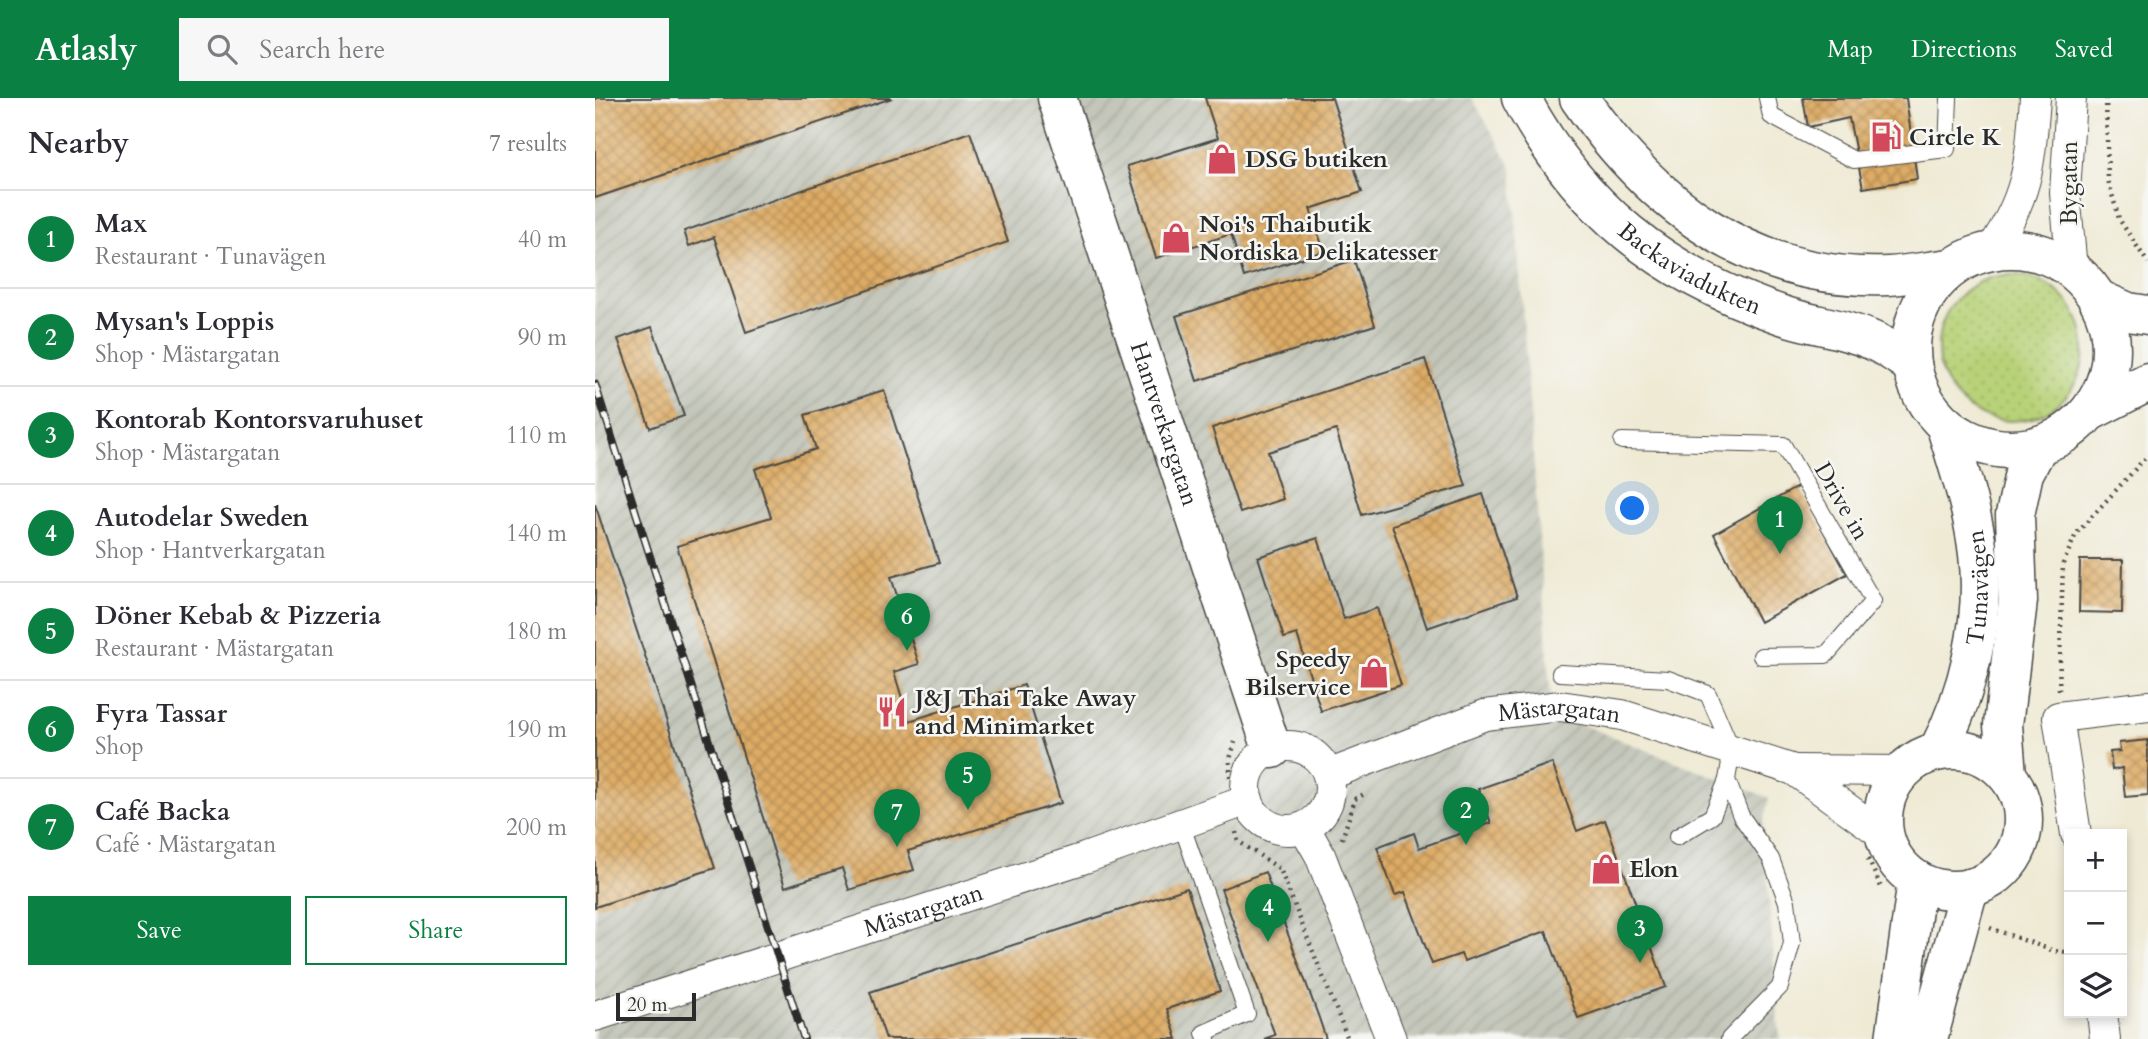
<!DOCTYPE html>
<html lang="en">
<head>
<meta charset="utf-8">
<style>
  :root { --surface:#fff; --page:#f7f7f7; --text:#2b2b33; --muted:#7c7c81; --line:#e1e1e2; --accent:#0b8043 }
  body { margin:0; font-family:Cardo,serif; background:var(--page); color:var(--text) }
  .controls { position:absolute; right:21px; bottom:21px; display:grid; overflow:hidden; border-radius:0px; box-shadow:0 4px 10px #0003 }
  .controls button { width:63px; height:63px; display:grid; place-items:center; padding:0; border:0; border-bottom:2px solid var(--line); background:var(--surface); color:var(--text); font:35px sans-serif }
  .scale { position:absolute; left:21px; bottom:18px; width:80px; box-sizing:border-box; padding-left:7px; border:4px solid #2b2b2b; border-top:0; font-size:19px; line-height:24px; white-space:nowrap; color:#2b2b2b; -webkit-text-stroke:5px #f6f6f2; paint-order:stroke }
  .you { position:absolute; left:1038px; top:411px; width:24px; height:24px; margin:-18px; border:5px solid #fff; border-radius:50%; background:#1a73e8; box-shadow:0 0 0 10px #1a73e833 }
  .badge { display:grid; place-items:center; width:46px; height:46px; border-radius:50%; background:var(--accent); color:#fff; font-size:23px; font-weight:700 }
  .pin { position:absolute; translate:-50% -58px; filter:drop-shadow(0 2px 4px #0008) }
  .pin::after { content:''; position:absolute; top:37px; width:24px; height:21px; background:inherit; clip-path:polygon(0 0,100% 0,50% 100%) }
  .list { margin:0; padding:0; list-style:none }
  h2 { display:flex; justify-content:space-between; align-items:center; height:91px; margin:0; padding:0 28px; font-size:30px }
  h2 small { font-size:23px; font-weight:400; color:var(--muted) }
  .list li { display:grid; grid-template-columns:46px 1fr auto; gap:21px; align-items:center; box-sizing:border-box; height:98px; padding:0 28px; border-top:2px solid var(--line) }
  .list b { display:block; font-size:26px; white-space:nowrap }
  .list p { margin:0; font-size:23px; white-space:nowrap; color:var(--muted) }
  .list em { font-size:23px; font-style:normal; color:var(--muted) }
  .actions { display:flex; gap:14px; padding:21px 28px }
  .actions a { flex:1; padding:16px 0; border:2px solid var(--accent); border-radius:0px; text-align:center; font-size:24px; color:var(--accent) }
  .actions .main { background:var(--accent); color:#fff }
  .icon { flex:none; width:38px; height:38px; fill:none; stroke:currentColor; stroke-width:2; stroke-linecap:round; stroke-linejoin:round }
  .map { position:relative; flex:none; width:1553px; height:941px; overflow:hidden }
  header { display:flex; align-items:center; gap:42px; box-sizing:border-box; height:98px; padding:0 35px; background:var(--accent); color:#fff }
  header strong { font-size:33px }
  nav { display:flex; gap:38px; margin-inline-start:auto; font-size:24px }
  .search { width:490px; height:63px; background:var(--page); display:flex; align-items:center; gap:18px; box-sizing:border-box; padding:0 24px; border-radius:0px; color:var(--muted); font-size:26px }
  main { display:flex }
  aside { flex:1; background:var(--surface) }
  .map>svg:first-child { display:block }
</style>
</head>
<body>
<header>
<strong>Atlasly</strong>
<div class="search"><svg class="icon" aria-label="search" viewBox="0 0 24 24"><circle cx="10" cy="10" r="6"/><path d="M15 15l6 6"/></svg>Search here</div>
<nav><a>Map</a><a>Directions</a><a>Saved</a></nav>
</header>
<main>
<aside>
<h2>Nearby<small>7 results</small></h2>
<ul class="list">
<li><span class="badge">1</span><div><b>Max</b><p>Restaurant · Tunavägen</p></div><em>40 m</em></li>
<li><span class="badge">2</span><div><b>Mysan's Loppis</b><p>Shop · Mästargatan</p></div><em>90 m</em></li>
<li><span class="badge">3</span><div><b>Kontorab Kontorsvaruhuset</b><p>Shop · Mästargatan</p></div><em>110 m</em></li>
<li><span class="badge">4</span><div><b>Autodelar Sweden</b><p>Shop · Hantverkargatan</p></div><em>140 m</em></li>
<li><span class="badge">5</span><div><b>Döner Kebab &amp; Pizzeria</b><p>Restaurant · Mästargatan</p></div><em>180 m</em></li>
<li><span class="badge">6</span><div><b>Fyra Tassar</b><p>Shop</p></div><em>190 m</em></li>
<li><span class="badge">7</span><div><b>Café Backa</b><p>Café · Mästargatan</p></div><em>200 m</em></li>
</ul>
<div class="actions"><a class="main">Save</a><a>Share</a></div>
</aside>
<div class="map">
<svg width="1553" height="941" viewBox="0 0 1553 941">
  <defs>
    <pattern id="industrial-furrows" width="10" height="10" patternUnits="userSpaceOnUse" patternTransform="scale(1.75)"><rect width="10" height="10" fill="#c3c6b9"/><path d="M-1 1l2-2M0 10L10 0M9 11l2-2" fill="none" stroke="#a8aa9f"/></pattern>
    <pattern id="grass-dots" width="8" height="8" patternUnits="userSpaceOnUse" patternTransform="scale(1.75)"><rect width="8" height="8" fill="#b8d278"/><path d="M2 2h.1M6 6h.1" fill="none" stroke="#9eb468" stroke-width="1.8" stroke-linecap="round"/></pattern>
    <pattern id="building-cross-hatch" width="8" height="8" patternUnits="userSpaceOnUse" patternTransform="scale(1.75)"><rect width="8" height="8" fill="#deac65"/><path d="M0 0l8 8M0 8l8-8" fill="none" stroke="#b48c53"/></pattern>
  </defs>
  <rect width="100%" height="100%" fill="#f6f6f2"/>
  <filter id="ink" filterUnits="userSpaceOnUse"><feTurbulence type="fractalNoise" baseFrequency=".0143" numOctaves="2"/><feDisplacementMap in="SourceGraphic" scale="14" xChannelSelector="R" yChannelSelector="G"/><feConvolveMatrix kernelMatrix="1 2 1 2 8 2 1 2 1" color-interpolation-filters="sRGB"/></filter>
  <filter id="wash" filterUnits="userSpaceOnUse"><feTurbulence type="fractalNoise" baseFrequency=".00686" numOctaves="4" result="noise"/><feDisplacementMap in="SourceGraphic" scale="28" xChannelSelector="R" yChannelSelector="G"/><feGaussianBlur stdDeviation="1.57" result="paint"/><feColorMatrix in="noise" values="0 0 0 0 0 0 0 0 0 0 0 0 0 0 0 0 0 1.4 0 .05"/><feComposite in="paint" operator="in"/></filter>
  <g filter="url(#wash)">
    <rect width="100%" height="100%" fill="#efead4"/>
    <polygon fill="url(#industrial-furrows)" points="0,0 877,0 917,69 957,615 1174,700 1168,724 1185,941 0,941"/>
    <circle fill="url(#grass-dots)" stroke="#727e52" stroke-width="2" cx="1416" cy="250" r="73"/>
    <g id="blocks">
      <g fill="url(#building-cross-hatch)">
        <polygon points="0,0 297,0 0,100"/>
        <polygon points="610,0 737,0 767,94 715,111 729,153 649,179 636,136 561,160 532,68 623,40"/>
        <polygon points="1208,0 1311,0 1322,81 1268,90 1254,20 1213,29"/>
        <polygon points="375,34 413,144 151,234 119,139 94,148 89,133"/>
        <polygon points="759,162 780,227 602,283 581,218"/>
        <polygon points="57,229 89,318 55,330 23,241"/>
        <polygon points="830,261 871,388 767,417 741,332 673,354 688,401 645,415 617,330"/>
        <polygon points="289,292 344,465 296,479 324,566 299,574 314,623 429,587 466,705 313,753 319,772 254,792 247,770 190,789 82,448 176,419 160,371 221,351 210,317"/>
        <polygon points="1204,388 1252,476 1165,524 1119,436"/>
        <polygon points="888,396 922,499 832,530 797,427"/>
        <polygon points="0,406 120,770 0,809"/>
        <polygon points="723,440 749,521 782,510 806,587 726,613 702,536 689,540 663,459"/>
        <polygon points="1485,462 1528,462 1527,515 1484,514"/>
        <polygon points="1553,642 1553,697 1530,699 1527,670 1517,672 1515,654 1525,653 1524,645"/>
        <polygon points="957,665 982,733 1010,722 1071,889 983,920 951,833 869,863 866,856 837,866 810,794 800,797 782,749 819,735 824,750 896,725 883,691"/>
        <polygon points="670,774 724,920 731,941 669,941 680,937 626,791"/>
        <polygon points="592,790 625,893 572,911 582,941 291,941 275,894"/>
      </g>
    </g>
  </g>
  <g filter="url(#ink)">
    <use href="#blocks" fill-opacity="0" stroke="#484844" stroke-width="2"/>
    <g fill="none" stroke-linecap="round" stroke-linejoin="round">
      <g stroke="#484844" stroke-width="18">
        <g id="lane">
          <polyline points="1172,0 1176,18 1259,62 1352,51 1354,0"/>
          <polyline points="1027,343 1188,347 1278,503 1231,557 1166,558"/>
          <polyline points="965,575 1073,581 1113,596 1137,652 1132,682 1146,718 1176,761 1192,804 1197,845 1185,889 1134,941"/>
          <polyline points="587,728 652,916 609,935 612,941"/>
          <polyline points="1082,739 1117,718 1132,682"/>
        </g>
      </g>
      <g stroke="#484844" stroke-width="32">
        <g id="street">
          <polyline points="1476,0 1470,95 1477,171"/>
          <path d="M1396,152C1434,97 1435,65 1440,0"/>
          <circle cx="693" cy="690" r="42"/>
          <polyline points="1199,672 1308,673"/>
          <path id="s1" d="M733,677L890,617L965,608L1027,617L1199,672L1290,738"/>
          <polyline points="709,729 725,757 796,941"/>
          <polyline points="1481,736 1463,619 1553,608"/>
          <polyline points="1507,915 1510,941"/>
          <path id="s2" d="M0,918L490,760L653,702"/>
        </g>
      </g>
      <g stroke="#484844" stroke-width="41">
        <g id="secondary">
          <path id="s3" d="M462,0L677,651"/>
          <circle cx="1358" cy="722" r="70"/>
          <path id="s4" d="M1343,653C1373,595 1391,522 1383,456C1378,411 1363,369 1350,326"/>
          <polyline points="1412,677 1408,627 1423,503 1420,417 1429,375 1444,347"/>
          <polyline points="1300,941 1322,782"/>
          <polyline points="1333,941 1374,790"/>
        </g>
      </g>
      <g stroke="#484844" stroke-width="41">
        <g id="highway">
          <path id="s5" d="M926,0C985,111 1067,176 1184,216C1214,227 1247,229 1276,242C1291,248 1304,258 1317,267"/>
          <path d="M984,0C1058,107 1156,183 1293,178C1314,177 1336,172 1357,170"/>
          <circle cx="1416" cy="251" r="100"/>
          <polyline points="1503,201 1533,214 1553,217"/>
          <polyline points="1494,314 1553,284"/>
        </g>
      </g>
      <g stroke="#484844" stroke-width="4.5" stroke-dasharray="2 5" stroke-linecap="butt">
        <polyline points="1511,0 1513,82 1524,121 1553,165"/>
        <polyline points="1464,592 1468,466 1481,436 1553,357"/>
        <polyline points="635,680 635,661 640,644"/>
        <polyline points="641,734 643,743 685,771 753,941"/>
        <polyline points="747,741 760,701 771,695"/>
        <polyline points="1273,761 1287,791"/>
        <polyline points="1395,830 1459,853 1474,854"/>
      </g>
      <use href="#lane" stroke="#fff" stroke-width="16"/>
      <use href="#street" stroke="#fff" stroke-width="30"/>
      <use href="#secondary" stroke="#fff" stroke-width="38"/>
      <use href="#highway" stroke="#fff" stroke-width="38"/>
      <g stroke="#2b2b2b" stroke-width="8">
        <polyline id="rail" points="0,286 209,941"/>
      </g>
      <use href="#rail" stroke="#f6f6f2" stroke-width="5" stroke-dasharray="16" stroke-linecap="butt"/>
    </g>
  </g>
  <defs>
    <g id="fuel-bare" transform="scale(2.415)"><path d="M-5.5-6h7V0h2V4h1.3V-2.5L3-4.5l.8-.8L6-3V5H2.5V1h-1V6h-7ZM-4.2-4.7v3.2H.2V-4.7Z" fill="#d1495b" stroke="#f6f6f2" stroke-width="2.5" paint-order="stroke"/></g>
    <g id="shop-bare" transform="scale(2.415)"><path d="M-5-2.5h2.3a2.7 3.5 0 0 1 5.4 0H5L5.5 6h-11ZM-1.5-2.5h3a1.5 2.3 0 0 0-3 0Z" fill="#d1495b" stroke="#f6f6f2" stroke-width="2.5" paint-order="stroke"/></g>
    <g id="restaurant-bare" transform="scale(2.415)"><path d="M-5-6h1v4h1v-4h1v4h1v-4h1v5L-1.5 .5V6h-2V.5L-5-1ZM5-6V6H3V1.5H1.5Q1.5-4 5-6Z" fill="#d1495b" stroke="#f6f6f2" stroke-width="2.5" paint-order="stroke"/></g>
  </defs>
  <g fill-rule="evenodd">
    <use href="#fuel-bare" x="1291" y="39"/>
    <use href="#shop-bare" x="627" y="61"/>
    <use href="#shop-bare" x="581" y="140"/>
    <use href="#shop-bare" x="779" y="575"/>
    <use href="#restaurant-bare" x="297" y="614"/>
    <use href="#shop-bare" x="1011" y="771"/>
  </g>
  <g text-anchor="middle" stroke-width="5" stroke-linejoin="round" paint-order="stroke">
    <g font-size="24" font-weight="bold" fill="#2b2b2b" stroke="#f6f6f2" text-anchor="start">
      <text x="1314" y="47">Circle K</text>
      <text x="650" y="69">DSG butiken</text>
      <text x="604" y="134">Noi's Thaibutik<tspan x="604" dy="28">Nordiska Delikatesser</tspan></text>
      <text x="756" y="569" text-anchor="end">Speedy<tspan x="756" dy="28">Bilservice</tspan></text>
      <text x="320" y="608">J&amp;J Thai Take Away<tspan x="320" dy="28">and Minimarket</tspan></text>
      <text x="1034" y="779">Elon</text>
    </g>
    <g font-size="24" fill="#2b2b2b" stroke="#f6f6f2">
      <text transform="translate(1474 85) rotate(-90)" y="8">Bygatan</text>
      <text dy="8" stroke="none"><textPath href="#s5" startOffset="245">Backaviadukten</textPath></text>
      <text dy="8" stroke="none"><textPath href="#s3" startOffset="343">Hantverkargatan</textPath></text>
      <text transform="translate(1247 403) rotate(60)" y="8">Drive in</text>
      <text dy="8" stroke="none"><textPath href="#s4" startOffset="170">Tunavägen</textPath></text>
      <text dy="8" stroke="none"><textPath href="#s1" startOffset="243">Mästargatan</textPath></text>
      <text dy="8" stroke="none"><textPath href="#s2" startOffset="345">Mästargatan</textPath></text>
    </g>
  </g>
</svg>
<div class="controls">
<button>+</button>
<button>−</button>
<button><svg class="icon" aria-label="layers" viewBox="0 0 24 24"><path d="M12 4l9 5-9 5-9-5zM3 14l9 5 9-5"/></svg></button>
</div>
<div class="scale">20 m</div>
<div class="you"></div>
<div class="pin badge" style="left:1185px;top:456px">1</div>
<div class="pin badge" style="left:871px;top:747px">2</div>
<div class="pin badge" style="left:1045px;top:865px">3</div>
<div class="pin badge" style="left:673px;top:844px">4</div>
<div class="pin badge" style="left:373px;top:712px">5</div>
<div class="pin badge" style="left:312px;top:553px">6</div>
<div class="pin badge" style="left:302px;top:749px">7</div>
</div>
</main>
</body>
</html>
